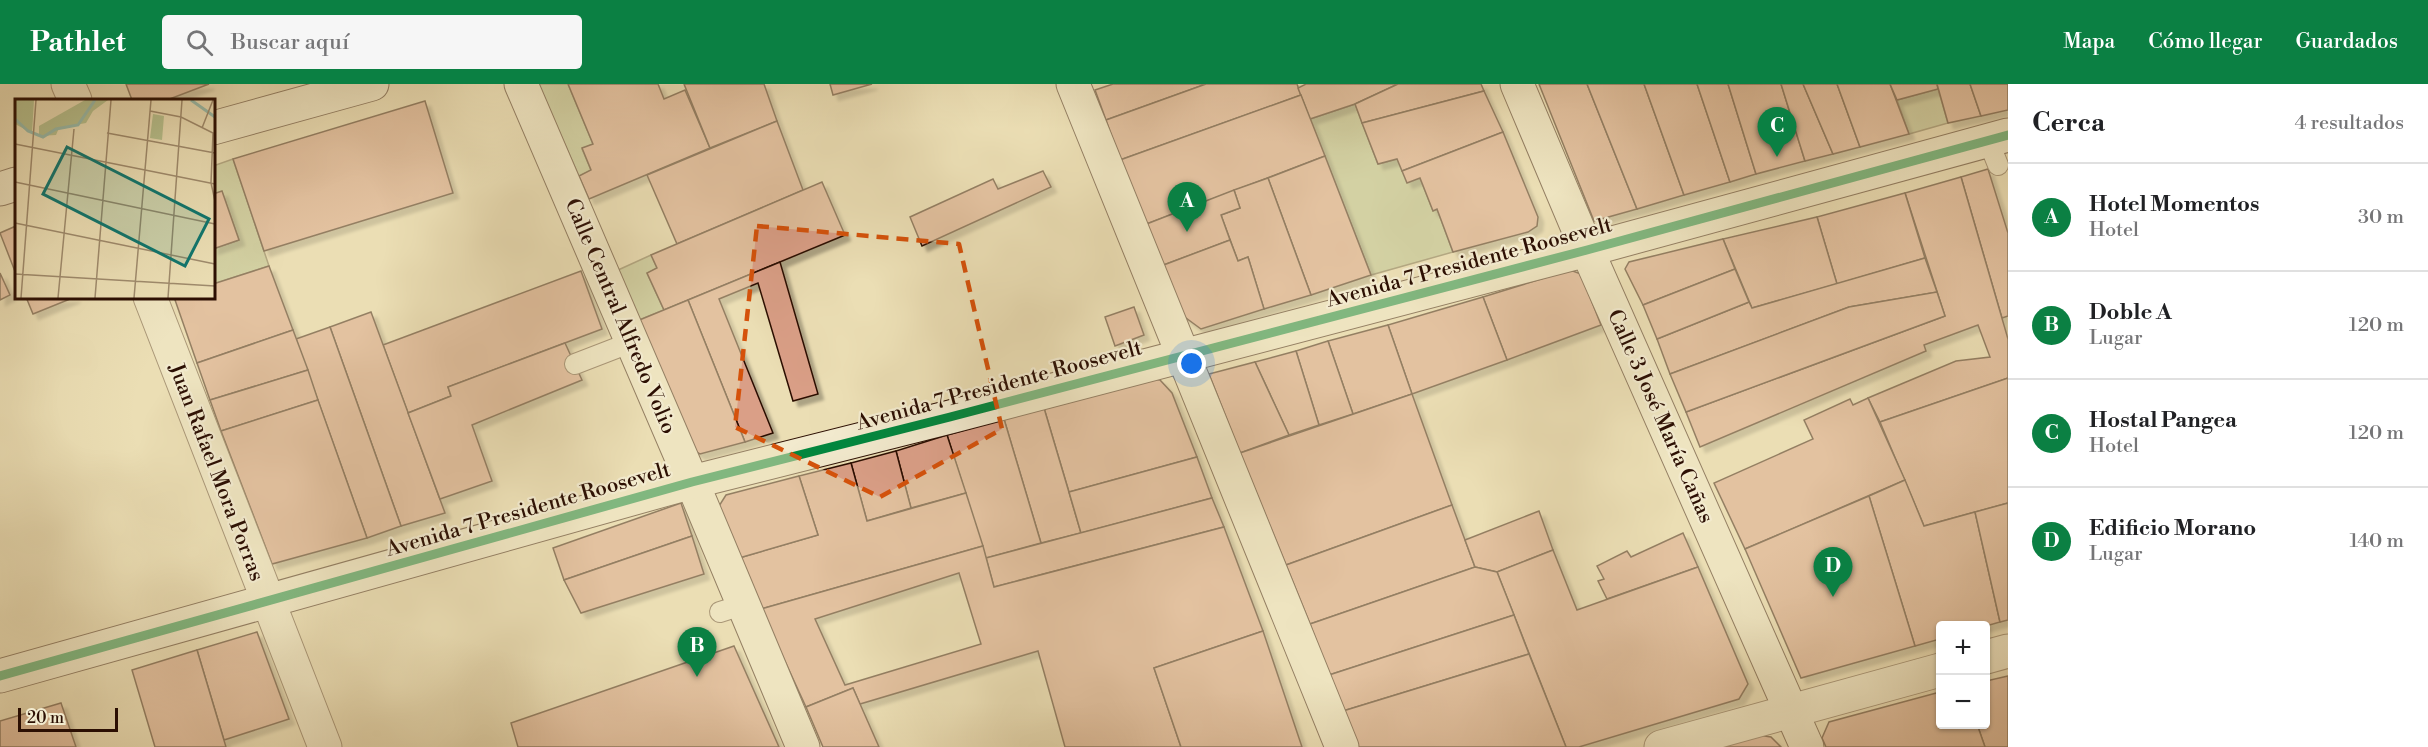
<!DOCTYPE html>
<html lang="es">
<head>
<meta charset="utf-8">
<style>
  :root { --surface:#fff; --page:#f6f6f6; --text:#202124; --muted:#757577; --line:#e0e0e0; --accent:#0b8043 }
  body { margin:0; font-family:"Libre Bodoni",serif; background:var(--page); color:var(--text) }
  .controls { position:absolute; right:18px; bottom:18px; display:grid; overflow:hidden; border-radius:6px; box-shadow:0 2px 4px #0004 }
  .controls button { width:54px; height:54px; display:grid; place-items:center; padding:0; border:0; border-bottom:2px solid var(--line); background:var(--surface); color:var(--text); font:30px sans-serif }
  .scale { position:absolute; left:18px; bottom:15px; width:100px; box-sizing:border-box; padding-left:6px; border:3px solid #2c0f03; border-top:0; font-size:16px; line-height:21px; white-space:nowrap; color:#2c0f03; -webkit-text-stroke:4px #f2eace; paint-order:stroke }
  .you { position:absolute; left:1192px; top:280px; width:21px; height:21px; margin:-15px; border:4px solid #fff; border-radius:50%; background:#1a73e8; box-shadow:0 0 0 9px #1a73e833 }
  .badge { display:grid; place-items:center; width:39px; height:39px; border-radius:50%; background:var(--accent); color:#fff; font-size:20px; font-weight:700 }
  .pin { position:absolute; translate:-50% -50px; filter:drop-shadow(0 2px 3px #0008) }
  .pin::after { content:''; position:absolute; top:32px; width:21px; height:18px; background:inherit; clip-path:polygon(0 0,100% 0,50% 100%) }
  .list { margin:0; padding:0; list-style:none }
  h2 { display:flex; justify-content:space-between; align-items:center; height:78px; margin:0; padding:0 24px; font-size:26px }
  h2 small { font-size:20px; font-weight:400; color:var(--muted) }
  .list li { display:grid; grid-template-columns:39px 1fr auto; gap:18px; align-items:center; box-sizing:border-box; height:108px; padding:0 24px; border-top:2px solid var(--line) }
  .list b { display:block; font-size:22px; white-space:nowrap }
  .list p { margin:0; font-size:20px; white-space:nowrap; color:var(--muted) }
  .list em { font-size:20px; font-style:normal; color:var(--muted) }
  .icon { flex:none; width:33px; height:33px; fill:none; stroke:currentColor; stroke-width:2; stroke-linecap:round; stroke-linejoin:round }
  .map { position:relative; flex:none; width:2008px; height:663px; overflow:hidden }
  header { display:flex; align-items:center; gap:36px; box-sizing:border-box; height:84px; padding:0 30px; background:var(--accent); color:#fff }
  header strong { font-size:28px }
  nav { display:flex; gap:33px; margin-inline-start:auto; font-size:21px }
  .search { width:420px; height:54px; background:var(--page); display:flex; align-items:center; gap:15px; box-sizing:border-box; padding:0 21px; border-radius:6px; color:var(--muted); font-size:22px }
  main { display:flex }
  aside { flex:1; background:var(--surface) }
  .map>svg:first-child { display:block }
</style>
</head>
<body>
<header>
<strong>Pathlet</strong>
<div class="search"><svg class="icon" aria-label="search" viewBox="0 0 24 24"><circle cx="10" cy="10" r="6"/><path d="M15 15l6 6"/></svg>Buscar aquí</div>
<nav><a>Mapa</a><a>Cómo llegar</a><a>Guardados</a></nav>
</header>
<main>
<div class="map">
<svg width="2008" height="663" viewBox="0 0 2008 663">
  <defs>
    <filter id="shadow"><feDropShadow dx="5.5" dy="5.5" stdDeviation="1.5" flood-color="#0004"/></filter>
  </defs>
  <rect width="100%" height="100%" fill="#ebdeb4"/>
  <filter id="stains"><feTurbulence type="fractalNoise" baseFrequency=".00333" numOctaves="4"/><feColorMatrix values="0 0 0 0 .2 0 0 0 0 .09 0 0 0 0 .02 0 0 0 .5 -.17"/></filter>
  <radialGradient id="worn" r=".72"><stop offset=".6" stop-color="#630" stop-opacity="0"/><stop offset="1" stop-color="#630" stop-opacity=".3"/></radialGradient>
  <g fill="#b7c18e" stroke="#726848" stroke-width="1.5">
    <polygon points="538,0 568,0 593,60 582,65 591,86 579,92"/>
    <polygon points="1938,5 1948,39 1909,50 1897,16"/>
    <polygon points="1355,20 1378,80 1397,75 1420,94 1433,127 1437,125 1453,168 1371,191 1310,35"/>
    <polygon points="233,75 269,182 213,200 213,165 239,156 222,108 213,110 213,82"/>
    <polygon points="651,171 657,184 647,189 664,226 637,237 616,187"/>
  </g>
  <g fill="#da9f87" stroke="#2c0f03" stroke-width="1.5" fill-rule="evenodd" filter="url(#shadow)">
    <polygon points="126,0 209,0 167,16 132,16"/>
    <polygon points="568,0 658,0 664,15 685,6 710,64 589,115 579,92 591,86 582,64 593,60"/>
    <polygon points="684,0 764,0 777,37 710,64"/>
    <polygon points="830,0 872,0 833,11"/>
    <polygon points="1113,0 1206,0 1106,36 1095,6"/>
    <polygon points="1206,0 1297,0 1301,11 1120,76 1106,36"/>
    <polygon points="1306,0 1398,0 1355,20 1310,35 1298,4"/>
    <polygon points="1398,0 1481,0 1484,7 1362,39 1355,20"/>
    <polygon points="1539,0 1587,0 1637,125 1594,137"/>
    <polygon points="1587,0 1644,0 1684,111 1637,125"/>
    <polygon points="1644,0 1697,0 1730,98 1684,111"/>
    <polygon points="1697,0 1728,0 1756,90 1730,98"/>
    <polygon points="1728,0 1781,0 1805,77 1756,90"/>
    <polygon points="1781,0 1803,0 1833,70 1805,77"/>
    <polygon points="1803,0 1837,0 1860,63 1833,70"/>
    <polygon points="1837,0 1890,0 1909,50 1860,63"/>
    <polygon points="1890,0 1937,0 1938,5 1897,16"/>
    <polygon points="1937,0 1970,0 1981,32 1948,39"/>
    <polygon points="1970,0 2008,0 2008,26 1981,32"/>
    <polygon points="1484,7 1503,48 1402,87 1397,75 1378,80 1362,39"/>
    <polygon points="1301,11 1325,72 1144,141 1120,76"/>
    <polygon points="425,17 453,109 264,167 233,75"/>
    <polygon points="777,37 803,106 677,160 647,91"/>
    <polygon points="1503,48 1538,133 1537,142 1528,148 1453,168 1437,125 1433,127 1420,94 1407,99 1402,87"/>
    <polygon points="1325,72 1371,191 1311,211 1268,94"/>
    <polygon points="1988,85 2008,149 2008,232 2002,234 1961,93"/>
    <polygon points="1043,87 1051,103 922,162 910,133 993,95 998,105"/>
    <polygon points="1961,93 2008,255 2008,294 1880,338 1868,314 1956,277 1990,273 1978,241 1924,261 1926,267 1700,363 1686,328 1945,232 1905,109"/>
    <polygon points="1268,94 1311,211 1264,225 1248,173 1238,177 1221,131 1240,124 1234,106"/>
    <polygon points="822,98 845,151 664,226 647,189 657,184 651,171"/>
    <polygon points="1234,106 1240,124 1221,131 1230,156 1161,182 1144,141"/>
    <polygon points="222,107 239,156 213,165 213,110"/>
    <polygon points="1905,109 1925,174 1837,200 1817,133"/>
    <polygon points="1817,133 1837,200 1752,224 1723,155"/>
    <polygon points="16,142 16,190 0,149"/>
    <polygon points="1723,155 1735,185 1643,221 1625,185 1629,178"/>
    <polygon points="1230,156 1238,177 1248,173 1264,225 1201,245 1182,231 1161,182"/>
    <polygon points="1925,174 1937,208 1849,223 1670,290 1657,255 1749,218 1752,224"/>
    <polygon points="780,178 818,310 793,317 758,199 719,215 773,349 745,358 688,216"/>
    <polygon points="269,182 293,246 197,279 174,213 213,213 213,200"/>
    <polygon points="1735,185 1749,218 1657,255 1643,221"/>
    <polygon points="1570,186 1581,190 1601,241 1507,276 1483,213"/>
    <polygon points="581,187 602,245 448,303 451,312 408,329 383,261"/>
    <polygon points="0,189 10,211 0,216"/>
    <polygon points="1937,208 1945,232 1686,328 1670,290 1849,223"/>
    <polygon points="26,213 75,213 33,230"/>
    <polygon points="1483,213 1507,276 1412,310 1388,241"/>
    <polygon points="688,216 745,358 700,370 689,364 637,237"/>
    <polygon points="1134,223 1144,251 1115,262 1105,233"/>
    <polygon points="371,228 445,429 401,442 330,243"/>
    <polygon points="1388,241 1412,310 1353,330 1328,257"/>
    <polygon points="330,243 401,442 367,454 296,255"/>
    <polygon points="293,246 308,286 210,316 197,279"/>
    <polygon points="1328,257 1353,330 1319,341 1296,267"/>
    <polygon points="565,259 582,296 472,341 492,397 440,415 408,329 451,312 448,303"/>
    <polygon points="1296,267 1319,341 1289,351 1255,278"/>
    <polygon points="1255,278 1289,351 1240,369 1209,290"/>
    <polygon points="308,286 318,316 221,347 210,316"/>
    <polygon points="2008,294 2008,419 1924,442 1880,338"/>
    <polygon points="1154,295 1160,296 1172,309 1197,373 1069,408 1044,324"/>
    <polygon points="1412,310 1452,421 1286,481 1240,369"/>
    <polygon points="1868,314 1905,396 1745,465 1714,399 1813,355 1804,336 1850,315 1853,321"/>
    <polygon points="318,316 367,454 272,480 221,347"/>
    <polygon points="1044,324 1081,449 1041,459 1004,335"/>
    <polygon points="1004,335 1041,459 986,474 947,351"/>
    <polygon points="947,351 966,409 911,424 896,367"/>
    <polygon points="896,367 911,424 867,437 851,379"/>
    <polygon points="1197,373 1212,414 1081,449 1069,408"/>
    <polygon points="851,379 867,437 966,409 983,462 761,525 739,474 818,451 799,392"/>
    <polygon points="799,392 818,451 739,474 719,422 726,411"/>
    <polygon points="1905,396 1924,442 1975,428 2000,538 1986,542 1940,542 1940,555 1915,562 1869,412"/>
    <polygon points="1869,412 1915,562 1801,594 1745,465"/>
    <polygon points="1212,414 1224,443 994,503 986,474"/>
    <polygon points="681,419 692,452 564,496 553,464"/>
    <polygon points="2008,419 2008,536 2000,538 1975,428"/>
    <polygon points="1452,421 1475,483 1310,540 1286,481"/>
    <polygon points="1539,427 1553,466 1497,488 1475,483 1465,456"/>
    <path d="M1224,443L1263,547L1154,584L1181,663H1065L1038,567L860,620L853,604L806,623L761,525L983,462L994,503ZM959,489L981,560L845,601L815,535Z"/>
    <polygon points="1683,449 1698,483 1607,515 1598,497 1604,495 1597,482 1627,467 1631,473"/>
    <polygon points="692,452 704,490 581,529 564,496"/>
    <polygon points="1553,466 1577,526 1698,483 1748,600 1739,615 1579,663 1566,663 1497,488"/>
    <polygon points="1475,483 1497,488 1514,531 1329,591 1310,540"/>
    <polygon points="1514,531 1529,570 1343,627 1329,591"/>
    <polygon points="1263,547 1302,663 1181,663 1154,584"/>
    <polygon points="257,548 289,635 224,656 197,566"/>
    <polygon points="734,562 779,663 518,663 511,639"/>
    <polygon points="197,566 226,663 155,663 132,586"/>
    <polygon points="1529,570 1566,663 1358,663 1343,627"/>
    <polygon points="2008,592 2008,663 1985,663 1977,640 1986,640 1986,597"/>
    <polygon points="853,604 879,663 823,663 806,623"/>
    <polygon points="1940,608 1940,640 1977,640 1985,663 1826,663 1822,654 1829,638"/>
    <polygon points="61,619 76,663 0,663 0,637"/>
    <polygon points="1758,651 1771,653 1781,663 1713,663"/>
  </g>
  <g fill="none" stroke-linecap="round" stroke-linejoin="round">
    <g stroke="#5c432f" stroke-width="22">
      <g id="lane">
        <polyline points="1988,56 1998,81"/>
        <polyline points="575,280 632,258"/>
        <polyline points="720,528 742,521"/>
      </g>
    </g>
    <g stroke="#5c432f" stroke-width="35">
      <g id="street">
        <polyline points="68,0 75,16"/>
        <polyline points="150,213 325,663"/>
        <polyline points="1986,573 2008,567"/>
        <polyline points="1661,663 1940,586"/>
      </g>
    </g>
    <g stroke="#2c0f03" stroke-width="35">
      <g id="secondary">
        <polyline points="521,0 692,398 803,663"/>
        <polyline points="1073,0 1342,663"/>
        <polyline points="1517,0 1587,166 1807,663"/>
        <polyline points="213,44 372,0"/>
        <polyline points="0,105 16,100"/>
        <polyline points="0,592 692,398 950,333 1587,166 2008,51"/>
      </g>
    </g>
    <use href="#lane" stroke="#f2eace" stroke-width="20"/>
    <use href="#street" stroke="#f2eace" stroke-width="33"/>
    <use href="#secondary" stroke="#f2eace" stroke-width="33"/>
    <g stroke="#f2eace" stroke-width="13">
      <polyline id="cycleway" points="0,592 692,398 950,333 1587,166 2008,51"/>
    </g>
    <use href="#cycleway" stroke="#00873e" stroke-width="9"/>
  </g>
  <path d="M0 0H2008V663H0ZM757,142L959,160L1002,345L880,413L735,343Z" fill="#ebdeb4" fill-opacity=".55" fill-rule="evenodd"/>
  <path fill="none" stroke="#d5520b" stroke-width="4.5" stroke-dasharray="12 8" stroke-linejoin="round" d="M757,142L959,160L1002,345L880,413L735,343Z"/>
  <g text-anchor="middle" stroke-width="4.5" stroke-linejoin="round" paint-order="stroke">
    <g font-size="21" fill="#2c0f03" stroke="#f2eace">
      <text transform="translate(1469 178) rotate(-15)" y="7">Avenida 7 Presidente Roosevelt</text>
      <text transform="translate(621 232) rotate(67)" y="7">Calle Central Alfredo Volio</text>
      <text transform="translate(999 301) rotate(-15)" y="7">Avenida 7 Presidente Roosevelt</text>
      <text transform="translate(1661 332) rotate(66)" y="7">Calle 3 José María Cañas</text>
      <text transform="translate(217 388) rotate(69)" y="7">Juan Rafael Mora Porras</text>
      <text transform="translate(528 425) rotate(-16)" y="7">Avenida 7 Presidente Roosevelt</text>
    </g>
  </g>
  <g transform="translate(15 15)">
    <rect width="200" height="200" fill="#ebdeb4"/>
    <path d="M0,1H19L17,34L0,25ZM70,1H93L78,12L71,24L44,29L41,36L24,37V27ZM138,15L149,17L147,41L135,39Z" fill="#b7c18e"/>
    <path fill="none" stroke="#99bcaa" stroke-width="3" d="M176,1L200,18M0,20L13,32L28,38L41,30L63,26L80,1"/>
    <path fill="none" stroke="#9f8b6d" stroke-width="1.5" d="M135,12L166,18L198,34L196,84L200,102M187,29L198,1M92,34L200,54M0,45L200,85M0,83L200,125M0,124L200,165M0,175L200,187M6,199L21,1M43,199L59,30M80,199L96,1M119,199L136,1M153,199L167,1"/>
    <path fill="#0f766e" fill-opacity="0.15" stroke="#0f766e" stroke-width="3" d="M52,48L194,120L170,167L28,95Z"/>
    <rect width="200" height="200" fill="none" stroke="#2c0f03" stroke-width="3"/>
  </g>
  <rect width="100%" height="100%" filter="url(#stains)"/>
  <rect width="100%" height="100%" fill="url(#worn)"/>
</svg>
<div class="controls">
<button>+</button>
<button>−</button>
</div>
<div class="scale">20 m</div>
<div class="you"></div>
<div class="pin badge" style="left:1187px;top:148px">A</div>
<div class="pin badge" style="left:697px;top:593px">B</div>
<div class="pin badge" style="left:1777px;top:73px">C</div>
<div class="pin badge" style="left:1833px;top:513px">D</div>
</div>
<aside>
<h2>Cerca<small>4 resultados</small></h2>
<ul class="list">
<li><span class="badge">A</span><div><b>Hotel Momentos</b><p>Hotel</p></div><em>30 m</em></li>
<li><span class="badge">B</span><div><b>Doble A</b><p>Lugar</p></div><em>120 m</em></li>
<li><span class="badge">C</span><div><b>Hostal Pangea</b><p>Hotel</p></div><em>120 m</em></li>
<li><span class="badge">D</span><div><b>Edificio Morano</b><p>Lugar</p></div><em>140 m</em></li>
</ul>
</aside>
</main>
</body>
</html>
